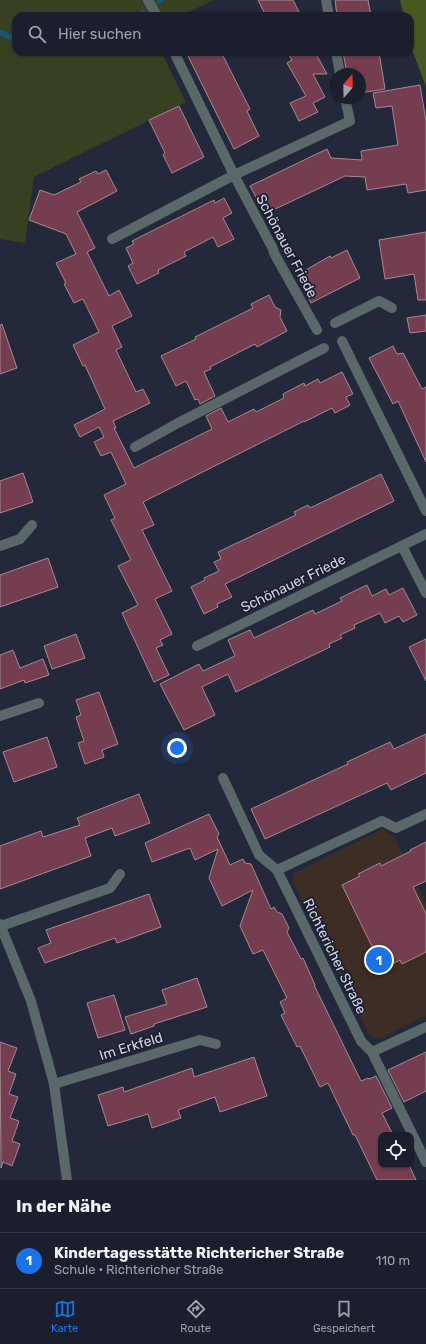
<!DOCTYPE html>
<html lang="de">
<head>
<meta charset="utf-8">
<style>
  :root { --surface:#1b1e2c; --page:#282b38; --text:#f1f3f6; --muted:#a0a2a9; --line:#393c48; --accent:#1a73e8 }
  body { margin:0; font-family:Rubik,sans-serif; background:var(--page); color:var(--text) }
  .controls { position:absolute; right:12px; bottom:12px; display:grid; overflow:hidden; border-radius:8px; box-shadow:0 1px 3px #0004 }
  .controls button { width:36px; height:36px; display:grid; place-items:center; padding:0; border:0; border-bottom:1px solid var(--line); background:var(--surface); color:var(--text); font:20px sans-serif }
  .compass { position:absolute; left:330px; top:68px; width:36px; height:36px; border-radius:50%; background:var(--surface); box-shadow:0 1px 3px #0004; rotate:20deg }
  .you { position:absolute; left:177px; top:748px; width:14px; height:14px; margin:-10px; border:3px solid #fff; border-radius:50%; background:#1a73e8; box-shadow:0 0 0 6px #1a73e833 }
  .badge { display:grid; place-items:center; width:26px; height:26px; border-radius:50%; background:var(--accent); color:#fff; font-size:13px; font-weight:700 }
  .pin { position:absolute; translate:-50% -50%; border:2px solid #fff; box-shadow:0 1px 4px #0006 }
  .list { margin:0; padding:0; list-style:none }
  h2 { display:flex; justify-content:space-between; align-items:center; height:52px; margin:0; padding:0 16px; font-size:17px }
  h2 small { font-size:13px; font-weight:400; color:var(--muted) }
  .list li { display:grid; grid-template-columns:26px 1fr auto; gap:12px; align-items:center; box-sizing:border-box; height:56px; padding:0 16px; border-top:1px solid var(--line) }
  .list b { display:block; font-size:15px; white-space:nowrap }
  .list p { margin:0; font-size:13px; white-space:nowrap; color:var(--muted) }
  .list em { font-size:13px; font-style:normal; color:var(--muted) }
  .icon { flex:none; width:22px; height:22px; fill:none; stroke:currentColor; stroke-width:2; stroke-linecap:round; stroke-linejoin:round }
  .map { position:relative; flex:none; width:426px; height:1180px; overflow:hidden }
  .search { position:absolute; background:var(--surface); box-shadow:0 1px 3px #0004; left:12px; right:12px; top:12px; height:44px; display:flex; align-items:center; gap:10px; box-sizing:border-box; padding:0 14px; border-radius:12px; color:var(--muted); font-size:15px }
  .sheet { height:108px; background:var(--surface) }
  nav { display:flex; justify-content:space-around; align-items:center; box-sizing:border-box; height:56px; border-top:1px solid var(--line); background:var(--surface); font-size:11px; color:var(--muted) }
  nav a { display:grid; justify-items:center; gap:2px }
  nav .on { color:var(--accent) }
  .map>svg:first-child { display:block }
</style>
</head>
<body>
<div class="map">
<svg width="426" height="1180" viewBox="0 0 426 1180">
  <rect width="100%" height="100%" fill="#24283b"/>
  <polygon fill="#3e2d24" points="383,829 394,837 426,903 426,1016 379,1039 368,1033 293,881 294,873"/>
  <polygon fill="#374122" points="0,0 213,0 181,16 16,16 16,52 161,52 186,102 34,177 25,243 0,239"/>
  <polygon fill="#485823" points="400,0 426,0 426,87 410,44 410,16 404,16"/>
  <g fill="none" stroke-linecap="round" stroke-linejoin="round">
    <g stroke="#145774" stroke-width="5.5">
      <polyline points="159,1 161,0"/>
      <polyline points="139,16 143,12"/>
      <polyline points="0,32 16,40"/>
    </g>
  </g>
  <g fill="#743e50" stroke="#a68a92">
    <polygon points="258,0 293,0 301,16 266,16"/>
    <polygon points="335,0 368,0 371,16 337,16"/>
    <polygon points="186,52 221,52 250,109 247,111 259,136 234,149"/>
    <polygon points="287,52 315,52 327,74 313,74 325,97 313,103 318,112 299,121 290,103 306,96 287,63 292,60"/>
    <polygon points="343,52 379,52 385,89 360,93 360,74 347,74"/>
    <polygon points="420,85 426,121 426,190 408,193 406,184 367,190 365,177 345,176 271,211 264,196 257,199 250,186 327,149 331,158 362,160 361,151 398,145 392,106 376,108 373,93"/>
    <polygon points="179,106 204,157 172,173 163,155 165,153 149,120"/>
    <polygon points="106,170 117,191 77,212 95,248 87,252 109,296 119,290 132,316 112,326 122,347 116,350 136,392 143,389 150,403 113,421 116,428 114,428 134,468 212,429 206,416 221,408 228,422 254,409 256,412 284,398 283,394 304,383 305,386 318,379 320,383 342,372 353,394 346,397 350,405 335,413 332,408 304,422 304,421 143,502 154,525 142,530 172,591 155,599 172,634 160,640 163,645 156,648 169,675 154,682 122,613 138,605 118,566 131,560 111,520 115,518 104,495 126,484 111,452 101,456 94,442 104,437 99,427 80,437 74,425 105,409 85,365 83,366 73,345 99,332 83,299 74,303 64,284 66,283 56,263 76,254 66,234 29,220 40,190 54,195 81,182 79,179 96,171 98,174"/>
    <polygon points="224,198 232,213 223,218 234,239 218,247 213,237 184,252 186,256 158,270 159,273 137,284 128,266 133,263 126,248 134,244 132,241 214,200 215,203"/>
    <polygon points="426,232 426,300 418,300 414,274 385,279 379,240"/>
    <polygon points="347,250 360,278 311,303 297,275 330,256 331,258"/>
    <polygon points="269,295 275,307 281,310 280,317 287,331 257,347 255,344 210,367 211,369 204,372 215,396 200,404 198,399 195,400 186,381 176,386 161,356 196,339 195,337 253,308 251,304"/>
    <polygon points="426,315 426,331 410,333 407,318"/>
    <polygon points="2,324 17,368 0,374 0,325"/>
    <polygon points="393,346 397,354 403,353 422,389 426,387 426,462 398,401 393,404 369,358"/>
    <polygon points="23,473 33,502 0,513 0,481"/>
    <polygon points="381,474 394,501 225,584 232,597 217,604 218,607 204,614 191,587 205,580 204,578 219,571 214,562 221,559 218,552 296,515 294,512 308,505 310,508"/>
    <polygon points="48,558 58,587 0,607 0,575"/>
    <polygon points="367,585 372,596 386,589 389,595 403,588 417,615 403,622 399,616 385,623 380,613 354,625 355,628 340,635 342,638 329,644 330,647 236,692 228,674 202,687 215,715 184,730 160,684 199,664 203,671 235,656 228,640 250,630 254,638 313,610 315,614 342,601 340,598"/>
    <polygon points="76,634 85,658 52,669 44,646"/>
    <polygon points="426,639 426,681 409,647"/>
    <polygon points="13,650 20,668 43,659 49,675 25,683 24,680 0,689 0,655"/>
    <polygon points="99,692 118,744 102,750 104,757 85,764 78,743 84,741 76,717 81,715 76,700"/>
    <polygon points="426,734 426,773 391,790 387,783 265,839 251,809 348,764 347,762 390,742 394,749"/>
    <polygon points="47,737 57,767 14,782 3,752"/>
    <polygon points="139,794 150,823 115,836 112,828 85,838 91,856 0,889 0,846 41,831 43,837 80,825 77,818"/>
    <polygon points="209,814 219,834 217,837 230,865 243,859 245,863 251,864 271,909 274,907 277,912 282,914 289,928 287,932 301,959 303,958 315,985 314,985 361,1081 368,1078 369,1079 376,1076 392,1108 382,1113 393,1135 381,1135 381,1165 409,1165 416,1180 377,1180 355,1135 353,1135 328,1083 320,1087 300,1046 297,1047 281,1015 285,1013 280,1002 287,998 263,950 253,954 240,926 253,890 222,906 209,878 218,849 195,860 190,848 152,862 145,843"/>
    <polygon points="426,842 426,881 413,887 426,914 426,952 402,964 400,960 383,969 342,885 360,876 358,874 380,863 381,866 411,851 410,850"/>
    <polygon points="149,894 161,927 117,943 115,938 45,963 38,948 51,943 46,930"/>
    <polygon points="197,978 207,1007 154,1024 154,1026 131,1034 125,1017 167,1004 162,990"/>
    <polygon points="114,995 125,1030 98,1038 87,1003"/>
    <polygon points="0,1042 17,1048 8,1071 16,1074 9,1094 18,1097 10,1118 19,1121 12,1141 20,1144 12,1166 3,1162 1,1168"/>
    <polygon points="426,1052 426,1091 404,1102 388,1070"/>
    <polygon points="254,1057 267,1096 220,1112 215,1097 178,1110 181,1118 152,1128 148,1114 108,1126 98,1095 123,1087 124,1092 192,1068 194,1077"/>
  </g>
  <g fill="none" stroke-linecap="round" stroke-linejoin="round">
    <g stroke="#5b6869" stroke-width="10">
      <polyline points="148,0 157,16"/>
      <polyline points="326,0 329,16"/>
      <polyline points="174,52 234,175 273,249 274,253 317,330"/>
      <polyline points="336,52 340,74"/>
      <polyline points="112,239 234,175 350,121 345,98"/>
      <polyline points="335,323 379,301 392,308"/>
      <polyline points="342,341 426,511"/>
      <polyline points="135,447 178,423 324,348"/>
      <polyline points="0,546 20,539 32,525"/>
      <polyline points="402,546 426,593"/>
      <polyline points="197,646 426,534"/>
      <polyline points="0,716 39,703"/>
      <polyline points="223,778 259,855 277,870 361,1041 372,1052 426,1162"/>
      <polyline points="277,870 382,821 396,828 426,814"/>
      <polyline points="0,924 31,1001 54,1084 67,1180"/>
      <polyline points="1,926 110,888 120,874"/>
      <polyline points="372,1052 426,1027"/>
      <polyline points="54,1084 200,1040 216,1044"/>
    </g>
  </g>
  <g text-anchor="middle" stroke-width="3.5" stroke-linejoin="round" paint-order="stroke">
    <g font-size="14" fill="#d5d8e4" stroke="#1b1e31">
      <text transform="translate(287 246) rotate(62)" y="5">Schönauer Friede</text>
      <text transform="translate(293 583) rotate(-26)" y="5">Schönauer Friede</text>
      <text transform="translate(335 956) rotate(64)" y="5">Richtericher Straße</text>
      <text transform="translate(131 1046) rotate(-17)" y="5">Im Erkfeld</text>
    </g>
  </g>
</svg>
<div class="controls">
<button><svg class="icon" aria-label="locate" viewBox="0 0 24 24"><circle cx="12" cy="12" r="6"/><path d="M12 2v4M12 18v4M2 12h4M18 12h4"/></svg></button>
</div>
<svg class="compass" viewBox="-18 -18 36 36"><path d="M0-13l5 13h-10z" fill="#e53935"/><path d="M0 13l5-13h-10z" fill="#a0a2a9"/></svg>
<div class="you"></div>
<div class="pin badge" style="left:379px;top:960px">1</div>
<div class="search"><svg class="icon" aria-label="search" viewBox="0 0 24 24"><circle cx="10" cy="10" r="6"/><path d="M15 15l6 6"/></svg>Hier suchen</div>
</div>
<section class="sheet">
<h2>In der Nähe<small></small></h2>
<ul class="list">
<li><span class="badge">1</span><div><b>Kindertagesstätte Richtericher Straße</b><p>Schule · Richtericher Straße</p></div><em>110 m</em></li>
</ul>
</section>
<nav>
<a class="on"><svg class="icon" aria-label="map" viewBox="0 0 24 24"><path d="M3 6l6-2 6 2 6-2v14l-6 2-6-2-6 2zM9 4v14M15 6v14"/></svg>Karte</a>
<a><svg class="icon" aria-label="directions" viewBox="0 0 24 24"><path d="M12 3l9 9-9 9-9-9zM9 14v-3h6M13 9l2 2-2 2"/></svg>Route</a>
<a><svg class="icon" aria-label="saved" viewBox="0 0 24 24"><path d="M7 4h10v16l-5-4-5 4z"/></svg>Gespeichert</a>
</nav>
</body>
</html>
